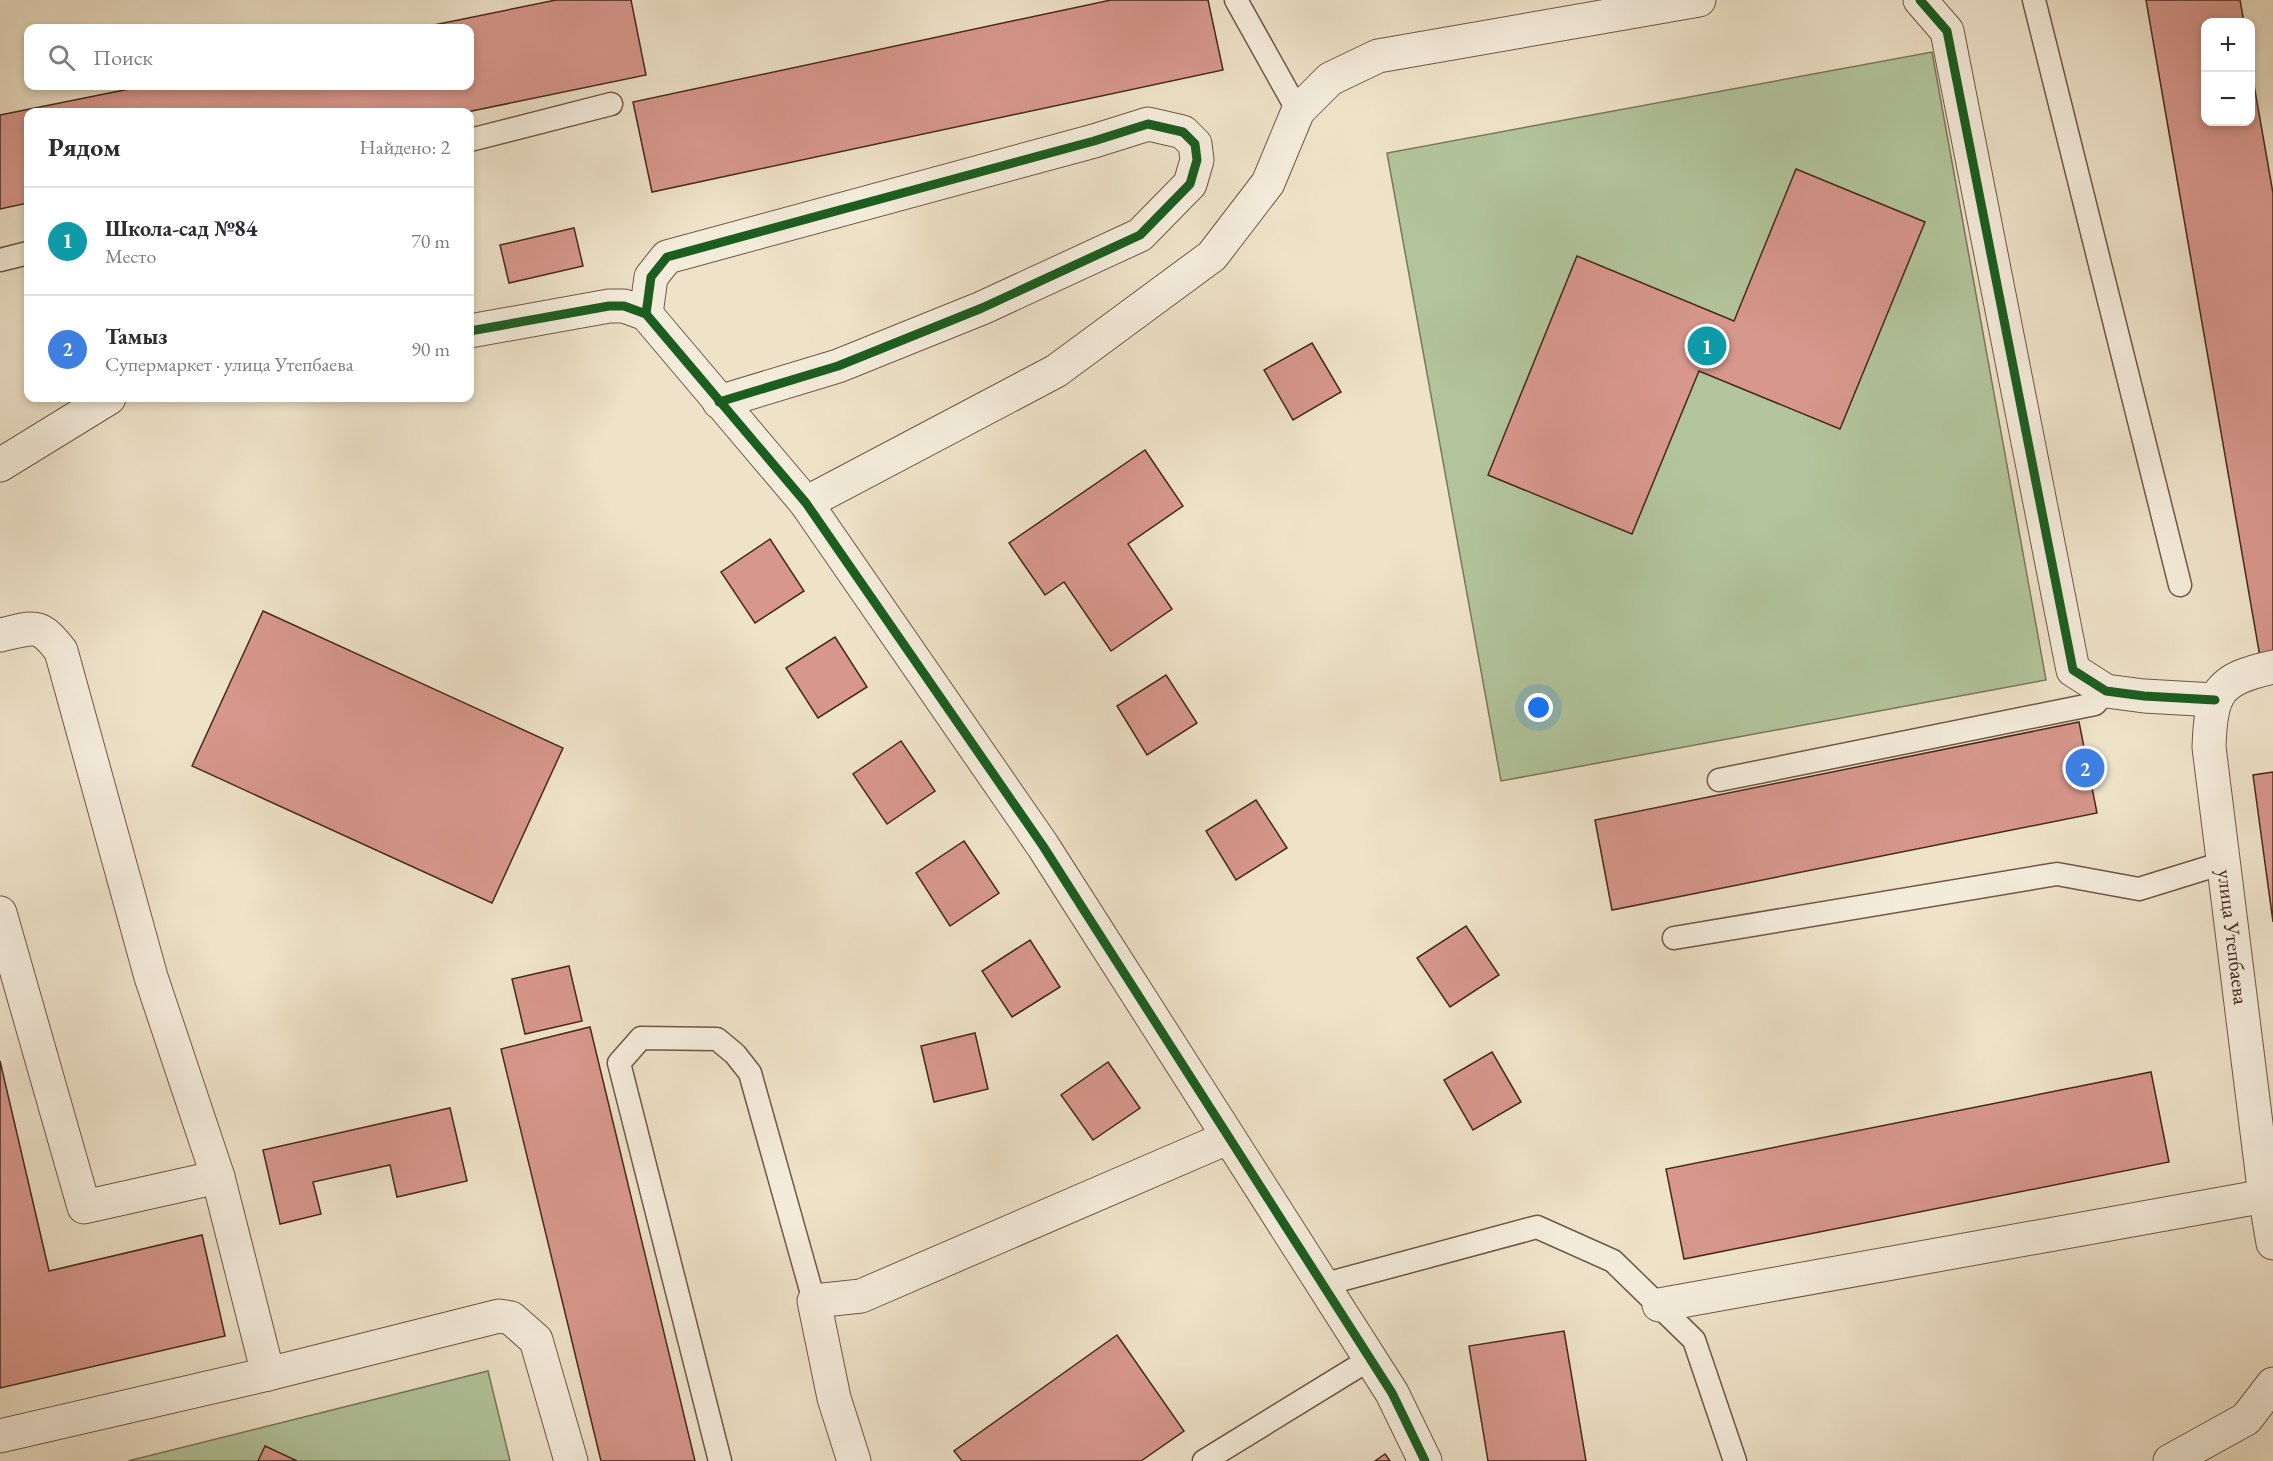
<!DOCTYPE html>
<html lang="ru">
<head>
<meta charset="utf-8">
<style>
  :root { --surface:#fff; --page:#f7f7f7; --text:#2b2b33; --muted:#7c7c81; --line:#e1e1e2; --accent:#0b8043 }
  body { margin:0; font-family:"EB Garamond",serif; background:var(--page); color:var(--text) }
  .controls { position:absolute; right:18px; top:18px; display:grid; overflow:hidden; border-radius:12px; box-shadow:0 3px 9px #0003 }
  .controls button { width:54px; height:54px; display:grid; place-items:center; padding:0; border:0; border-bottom:2px solid var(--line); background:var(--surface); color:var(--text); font:30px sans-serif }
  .you { position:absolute; left:1539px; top:708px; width:21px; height:21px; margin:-15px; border:4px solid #fff; border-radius:50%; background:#1a73e8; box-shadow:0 0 0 9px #1a73e833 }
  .badge { display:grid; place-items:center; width:39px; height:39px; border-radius:50%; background:var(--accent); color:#fff; font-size:20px; font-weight:700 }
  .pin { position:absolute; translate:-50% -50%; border:3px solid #fff; box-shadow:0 2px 6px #0006 }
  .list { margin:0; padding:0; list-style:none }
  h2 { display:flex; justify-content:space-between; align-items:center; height:78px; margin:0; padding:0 24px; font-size:26px }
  h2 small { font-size:20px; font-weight:400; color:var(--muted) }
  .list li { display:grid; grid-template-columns:39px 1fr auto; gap:18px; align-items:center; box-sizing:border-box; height:108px; padding:0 24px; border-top:2px solid var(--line) }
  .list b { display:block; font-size:22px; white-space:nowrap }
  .list p { margin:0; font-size:20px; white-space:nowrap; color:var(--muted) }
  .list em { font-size:20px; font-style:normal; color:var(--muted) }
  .icon { flex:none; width:33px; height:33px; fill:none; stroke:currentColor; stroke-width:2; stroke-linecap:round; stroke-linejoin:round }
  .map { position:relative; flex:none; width:2273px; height:1461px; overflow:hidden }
  .search { position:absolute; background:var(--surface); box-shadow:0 3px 9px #0003; left:24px; top:24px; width:450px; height:66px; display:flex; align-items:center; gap:15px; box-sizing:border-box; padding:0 21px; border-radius:12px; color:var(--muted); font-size:22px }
  .panel { position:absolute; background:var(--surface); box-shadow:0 3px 9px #0003; left:24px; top:108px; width:450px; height:294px; border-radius:12px }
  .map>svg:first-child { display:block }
</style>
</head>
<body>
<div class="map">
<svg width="2273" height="1461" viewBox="0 0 2273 1461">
  <rect width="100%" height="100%" fill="#eee2c8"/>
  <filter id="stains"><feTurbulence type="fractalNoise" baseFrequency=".00333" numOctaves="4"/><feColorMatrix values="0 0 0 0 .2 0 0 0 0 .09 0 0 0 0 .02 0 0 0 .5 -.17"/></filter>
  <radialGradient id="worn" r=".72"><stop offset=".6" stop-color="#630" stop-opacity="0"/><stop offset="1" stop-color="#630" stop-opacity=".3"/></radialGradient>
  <g fill="#b2c49b" stroke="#7c765c" stroke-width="1.5">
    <polygon points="1932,52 2046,680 1501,781 1387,153"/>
    <polygon points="488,1371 510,1461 128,1461"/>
  </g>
  <g fill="#d7978c" stroke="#46291c" stroke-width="1.5">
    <polygon points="556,0 631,0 646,75 467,112 28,112 28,203 0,209 0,115 144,86 470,86 470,28 419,28"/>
    <polygon points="1111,0 1208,0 1223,70 652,192 633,102"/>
    <polygon points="2146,0 2240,0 2244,22 2206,22 2206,122 2250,122 2250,62 2273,193 2273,655 2260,657"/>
    <polygon points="1796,169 1925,222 1840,429 1699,371 1632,534 1488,475 1577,256 1734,321"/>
    <polygon points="574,228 583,266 509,283 500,245"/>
    <polygon points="1312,343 1341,392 1293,420 1264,370"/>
    <polygon points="1145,450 1183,506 1128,544 1172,609 1111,651 1064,582 1045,595 1009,543"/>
    <polygon points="770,539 804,591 755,623 721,572"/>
    <polygon points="263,611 563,748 492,903 192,766"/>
    <polygon points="835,637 867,687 818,718 786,668"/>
    <polygon points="1166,675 1197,723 1147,755 1117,706"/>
    <polygon points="2079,722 2097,813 1612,910 1595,820"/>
    <polygon points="901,741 935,791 887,824 853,774"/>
    <polygon points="2273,772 2273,922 2253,775"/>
    <polygon points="1256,800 1287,848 1236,880 1206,831"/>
    <polygon points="964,841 999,893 950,926 916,873"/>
    <polygon points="1466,926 1499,975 1450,1007 1417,958"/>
    <polygon points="1030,940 1060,987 1012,1017 982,971"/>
    <polygon points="569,966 582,1021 525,1034 512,979"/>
    <polygon points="590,1027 695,1461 601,1461 501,1049"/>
    <polygon points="975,1033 988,1089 934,1102 921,1046"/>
    <polygon points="1492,1052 1521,1102 1473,1130 1444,1080"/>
    <polygon points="0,1061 49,1271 202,1235 225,1336 0,1388"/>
    <polygon points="1108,1062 1140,1108 1093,1140 1061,1095"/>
    <polygon points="2151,1072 2169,1162 1684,1259 1666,1169"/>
    <polygon points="450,1108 467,1181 397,1197 390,1165 313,1182 321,1214 280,1224 263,1150"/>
    <polygon points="1564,1331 1586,1461 1488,1461 1469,1346"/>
    <polygon points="1117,1335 1184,1431 1141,1461 962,1461 954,1451"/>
    <polygon points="265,1446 297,1461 258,1461"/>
    <polygon points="1385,1454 1390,1461 1375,1461"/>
  </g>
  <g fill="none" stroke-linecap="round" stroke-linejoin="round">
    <g stroke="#705747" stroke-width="25">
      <g id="service">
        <polyline points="1236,0 1298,111"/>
        <polyline points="2034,0 2180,585"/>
        <polyline points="470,140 611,104"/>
        <polyline points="0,260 28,253"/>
        <polyline points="1719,780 2095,704 2106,691"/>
        <polyline points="1674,938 2057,874 2139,889 2223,863"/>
        <polyline points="1322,1285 1537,1227 1613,1261 1694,1340 1735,1461"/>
        <polyline points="720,1461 619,1063 641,1038 717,1039 735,1054 750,1073 814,1301"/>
        <polyline points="1204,1461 1370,1359"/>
      </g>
    </g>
    <g stroke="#705747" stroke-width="35">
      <g id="minor">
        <polyline points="1920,0 1947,31 2073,670 2106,691 2144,696 2215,700"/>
        <polyline points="646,314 651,277 667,257 1094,141 1148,124 1183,132 1195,144 1197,160 1190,184 1140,235 982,308 838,366 719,402"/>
        <polyline points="470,331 609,306 624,306 646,314 806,503 1043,846 1392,1393 1425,1461"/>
        <polyline points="0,465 109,398"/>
        <polyline points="806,503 1056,371 1212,256 1268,183 1298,111 1330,79 1378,56 1699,0"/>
        <path d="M0,635C34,628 38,621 61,651L151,977L218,1177L268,1374"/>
        <path d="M2273,667C2218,679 2211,692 2209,747L2265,1196L2273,1243"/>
        <polyline points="0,913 84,1207 218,1177"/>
        <polyline points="1659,1305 2265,1196"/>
        <polyline points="0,1436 268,1374 499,1316 511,1318 536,1340 571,1461"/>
        <polyline points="854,1461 834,1398 814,1301 861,1296 1227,1138"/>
        <polyline points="2170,1461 2246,1419 2273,1384"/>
      </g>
    </g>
    <use href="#service" stroke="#f4ecdb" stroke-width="22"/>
    <use href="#minor" stroke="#f4ecdb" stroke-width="33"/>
    <g stroke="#f4ecdb" stroke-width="13">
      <g id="cycleway">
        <polyline points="1920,0 1947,31 2073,670 2106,691 2144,696 2215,700"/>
        <polyline points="646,314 651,277 667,257 1094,141 1148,124 1183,132 1195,144 1197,160 1190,184 1140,235 982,308 838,366 719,402"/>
        <polyline points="470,331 609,306 624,306 646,314 806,503 1043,846 1392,1393 1425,1461"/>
      </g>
    </g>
    <use href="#cycleway" stroke="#1b5e20" stroke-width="9"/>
  </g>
  <g text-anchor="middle" stroke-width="4.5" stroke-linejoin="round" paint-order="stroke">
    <g font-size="21" fill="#46291c" stroke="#f4ecdb">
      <text transform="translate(2233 937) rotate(83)" y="7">улица Утепбаева</text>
    </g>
  </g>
  <rect width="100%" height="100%" filter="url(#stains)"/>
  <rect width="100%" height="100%" fill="url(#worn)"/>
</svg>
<div class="controls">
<button>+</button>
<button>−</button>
</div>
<div class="you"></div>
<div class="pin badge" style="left:1707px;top:346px;background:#0f9aa8">1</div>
<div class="pin badge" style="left:2085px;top:768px;background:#3f7fe0">2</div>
<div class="search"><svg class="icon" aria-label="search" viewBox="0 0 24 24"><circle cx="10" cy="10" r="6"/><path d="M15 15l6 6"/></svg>Поиск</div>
<section class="panel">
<h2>Рядом<small>Найдено: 2</small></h2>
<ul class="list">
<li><span class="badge" style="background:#0f9aa8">1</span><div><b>Школа-сад №84</b><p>Место</p></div><em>70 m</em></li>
<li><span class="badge" style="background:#3f7fe0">2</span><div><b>Тамыз</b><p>Супермаркет · улица Утепбаева</p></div><em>90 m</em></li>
</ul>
</section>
</div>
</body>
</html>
